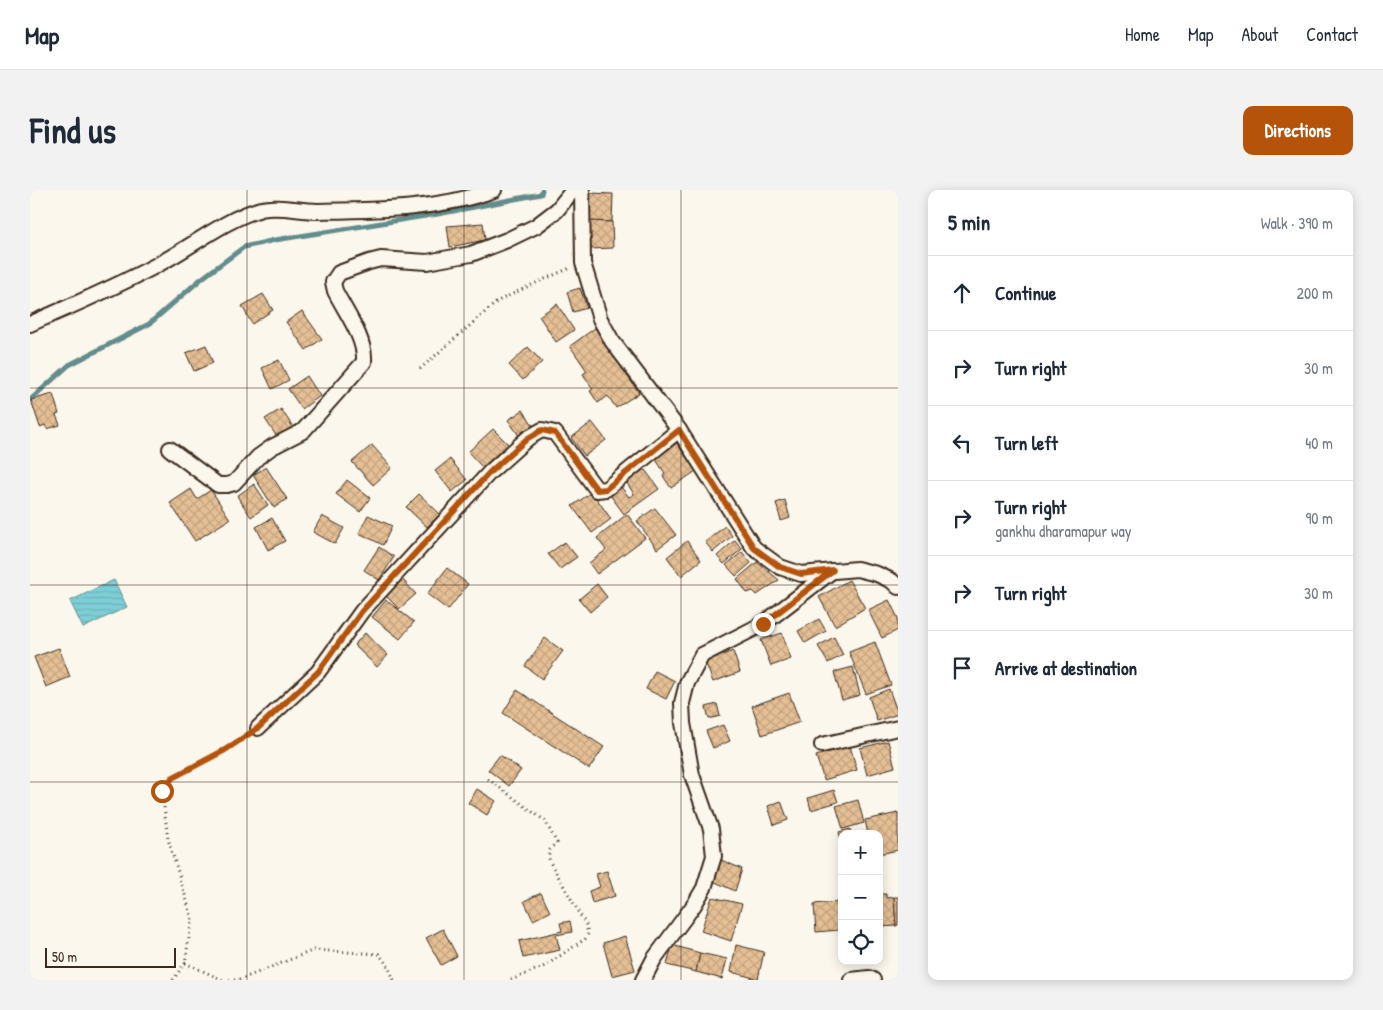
<!DOCTYPE html>
<html lang="en">
<head>
<meta charset="utf-8">
<style>
  :root { --surface:#fff; --page:#f2f2f3; --text:#1f2937; --muted:#747a83; --line:#e0e1e3; --accent:#b45309 }
  body { margin:0; font-family:"Patrick Hand",sans-serif; background:var(--page); color:var(--text) }
  .controls { position:absolute; right:15px; bottom:15px; display:grid; overflow:hidden; border-radius:10px; box-shadow:0 2px 12px #0003 }
  .controls button { width:45px; height:45px; display:grid; place-items:center; padding:0; border:0; border-bottom:1px solid var(--line); background:var(--surface); color:var(--text); font:25px sans-serif }
  .scale { position:absolute; left:15px; bottom:12px; width:131px; box-sizing:border-box; padding-left:5px; border:2px solid #3b2a1e; border-top:0; font-size:14px; line-height:18px; white-space:nowrap; color:#3b2a1e; -webkit-text-stroke:4px #fbf7ec; paint-order:stroke }
  .stop { position:absolute; width:15px; height:15px; margin:-11px; border:4px solid #b45309; border-radius:50%; background:#fff }
  .stop.end { background:#b45309; border-color:#fff; box-shadow:0 1px 5px #0008 }
  .list { margin:0; padding:0; list-style:none }
  h2 { display:flex; justify-content:space-between; align-items:center; height:65px; margin:0; padding:0 20px; font-size:21px }
  h2 small { font-size:16px; font-weight:400; color:var(--muted) }
  .list li { display:grid; grid-template-columns:32px 1fr auto; gap:15px; align-items:center; box-sizing:border-box; height:75px; padding:0 20px; border-top:1px solid var(--line) }
  .list b { display:block; font-size:19px; white-space:nowrap }
  .list p { margin:0; font-size:16px; white-space:nowrap; color:var(--muted) }
  .list em { font-size:16px; font-style:normal; color:var(--muted) }
  .icon { flex:none; width:28px; height:28px; fill:none; stroke:currentColor; stroke-width:2; stroke-linecap:round; stroke-linejoin:round }
  .map { position:relative; flex:none; width:868px; height:790px; overflow:hidden; border-radius:10px }
  header { display:flex; align-items:center; gap:30px; box-sizing:border-box; height:70px; padding:0 25px; background:var(--surface); border-bottom:1px solid var(--line) }
  header strong { font-size:24px }
  nav { display:flex; gap:28px; margin-inline-start:auto; font-size:18px }
  .intro { display:flex; align-items:center; justify-content:space-between; box-sizing:border-box; height:120px; padding:0 30px }
  h1 { margin:0; font-size:35px }
  .button { padding:12px 22px; border-radius:10px; background:var(--accent); color:#fff; font-size:18px; font-weight:700 }
  main { display:flex; gap:30px; padding:0 30px }
  aside { flex:1; background:var(--surface); border-radius:10px; box-shadow:0 2px 12px #0003 }
  .map>svg:first-child { display:block }
</style>
</head>
<body>
<header>
<strong>Map</strong>
<nav><a>Home</a><a>Map</a><a>About</a><a>Contact</a></nav>
</header>
<div class="intro"><h1>Find us</h1><a class="button">Directions</a></div>
<main>
<div class="map">
<svg width="868" height="790" viewBox="0 0 868 790">
  <defs>
    <pattern id="water-rules" width="6" height="5" patternUnits="userSpaceOnUse" patternTransform="scale(1.25)"><rect width="6" height="5" fill="#7dced7"/><path d="M0 2.5h6" fill="none" stroke="#6db1b8"/></pattern>
    <pattern id="building-cross-hatch" width="8" height="8" patternUnits="userSpaceOnUse" patternTransform="scale(1.25)"><rect width="8" height="8" fill="#e5bf95"/><path d="M0 0l8 8M0 8l8-8" fill="none" stroke="#c5a480"/></pattern>
  </defs>
  <rect width="100%" height="100%" fill="#fbf7ec"/>
  <filter id="ink" filterUnits="userSpaceOnUse"><feTurbulence type="fractalNoise" baseFrequency=".02" numOctaves="2"/><feDisplacementMap in="SourceGraphic" scale="10" xChannelSelector="R" yChannelSelector="G"/><feConvolveMatrix kernelMatrix="1 2 1 2 8 2 1 2 1" color-interpolation-filters="sRGB"/></filter>
  <g filter="url(#ink)">
    <polygon fill="url(#water-rules)" stroke="#638c8d" points="84,390 97,417 53,438 40,411"/>
    <g fill="none" stroke-linecap="round" stroke-linejoin="round">
      <polyline stroke="#638c8d" stroke-width="5" points="0,210 39,175 119,134 171,89 214,57 245,50 408,24 511,4 512,0"/>
    </g>
    <g fill="url(#building-cross-hatch)" stroke="#3b2a1e">
      <polygon points="561,3 583,4 582,32 559,31"/>
      <polygon points="559,31 582,32 583,58 561,59"/>
      <polygon points="453,33 455,50 420,57 417,36"/>
      <polygon points="550,98 557,118 543,122 537,102"/>
      <polygon points="233,104 243,120 222,134 212,116"/>
      <polygon points="527,114 544,140 526,152 509,126"/>
      <polygon points="272,121 292,149 276,160 256,132"/>
      <polygon points="565,138 609,203 586,218 578,206 568,213 560,201 563,199 553,184 557,181 540,156"/>
      <polygon points="176,155 183,173 164,181 156,163"/>
      <polygon points="498,157 512,172 493,190 479,175"/>
      <polygon points="249,170 259,190 242,199 232,178"/>
      <polygon points="277,186 290,206 272,219 258,199"/>
      <polygon points="23,204 29,224 26,225 30,235 17,239 15,235 10,237 1,210"/>
      <polygon points="251,219 265,240 249,250 235,229"/>
      <polygon points="493,220 506,240 492,250 478,230"/>
      <polygon points="562,232 576,250 555,266 541,248"/>
      <polygon points="463,239 479,255 454,279 438,262"/>
      <polygon points="646,252 666,281 641,298 633,286 635,283 624,267"/>
      <polygon points="342,255 362,278 343,295 322,272"/>
      <polygon points="420,269 437,290 422,302 405,281"/>
      <polygon points="236,277 257,309 244,318 223,285"/>
      <polygon points="613,277 629,299 594,324 580,305 591,297 599,307 604,304 595,290"/>
      <polygon points="317,290 340,308 330,322 306,304"/>
      <polygon points="224,294 238,315 221,327 207,306"/>
      <polygon points="161,299 167,309 181,300 200,329 165,351 140,313"/>
      <polygon points="562,302 581,329 562,343 542,316"/>
      <polygon points="389,304 410,324 397,337 376,317"/>
      <polygon points="755,310 760,328 751,331 746,313"/>
      <polygon points="625,318 646,345 627,359 607,331"/>
      <polygon points="597,324 615,348 567,384 559,373 576,360 567,348"/>
      <polygon points="338,325 362,336 353,355 329,343"/>
      <polygon points="292,326 314,338 305,354 283,342"/>
      <polygon points="242,328 255,351 238,360 226,337"/>
      <polygon points="695,336 702,346 683,362 675,352"/>
      <polygon points="705,350 712,359 694,374 687,366"/>
      <polygon points="657,351 671,370 651,386 637,367"/>
      <polygon points="535,352 547,367 530,379 518,364"/>
      <polygon points="349,357 364,367 349,390 334,380"/>
      <polygon points="712,362 721,373 706,386 696,375"/>
      <polygon points="727,372 749,390 727,405 723,401 717,403 707,389"/>
      <polygon points="417,378 438,394 418,420 397,404"/>
      <polygon points="371,388 386,404 369,419 354,404"/>
      <polygon points="819,390 835,418 805,436 789,407"/>
      <polygon points="567,394 577,407 560,422 549,409"/>
      <polygon points="356,410 384,432 370,449 342,427"/>
      <polygon points="859,410 868,428 868,440 852,448 838,420"/>
      <polygon points="789,429 796,441 775,453 768,441"/>
      <polygon points="335,443 358,465 347,477 324,455"/>
      <polygon points="752,443 761,469 741,476 731,450"/>
      <polygon points="804,447 813,465 798,473 788,456"/>
      <polygon points="515,448 533,461 512,489 495,476"/>
      <polygon points="845,452 861,495 836,504 819,462"/>
      <polygon points="29,458 40,487 16,497 4,467"/>
      <polygon points="703,461 710,482 683,492 675,471"/>
      <polygon points="823,477 830,505 812,510 804,482"/>
      <polygon points="625,481 645,491 636,509 616,499"/>
      <polygon points="859,499 868,524 847,531 839,507"/>
      <polygon points="487,500 574,557 559,579 473,523"/>
      <polygon points="759,503 770,532 732,545 722,516"/>
      <polygon points="687,514 690,526 679,529 676,517"/>
      <polygon points="693,535 700,551 683,558 676,541"/>
      <polygon points="858,551 865,577 837,585 830,558"/>
      <polygon points="820,556 827,580 794,590 786,566"/>
      <polygon points="470,565 491,580 479,596 458,580"/>
      <polygon points="447,599 466,611 457,625 438,613"/>
      <polygon points="804,600 808,612 781,620 778,608"/>
      <polygon points="828,610 834,633 813,639 806,616"/>
      <polygon points="751,611 758,630 744,635 738,616"/>
      <polygon points="868,623 868,660 849,664 849,644 838,644 835,630"/>
      <polygon points="820,639 821,644 812,644 812,655 809,642"/>
      <polygon points="689,669 712,679 705,701 683,691"/>
      <polygon points="577,681 585,706 562,713 559,701 570,697 566,684"/>
      <polygon points="511,703 520,722 503,730 494,711"/>
      <polygon points="849,704 856,704 856,708 864,707 866,736 849,737"/>
      <polygon points="682,707 712,714 701,751 671,741"/>
      <polygon points="864,707 868,707 868,735 866,736"/>
      <polygon points="812,711 812,740 809,740 807,712"/>
      <polygon points="807,712 809,740 786,742 784,714"/>
      <polygon points="540,731 542,742 526,745 530,760 493,768 489,751 532,741 530,733"/>
      <polygon points="413,739 427,766 411,775 396,748"/>
      <polygon points="595,746 605,780 582,786 573,753"/>
      <polygon points="642,755 670,763 666,782 637,775"/>
      <polygon points="706,755 734,762 728,789 701,782"/>
      <polygon points="670,763 697,769 692,789 666,782"/>
    </g>
    <g fill="none" stroke-linecap="round" stroke-linejoin="round">
      <g stroke="#3b2a1e" stroke-width="18">
        <g id="street">
          <polyline points="552,0 553,73 570,129 582,151 649,240 724,358 750,377 771,384 827,379 847,384 862,391 868,397"/>
          <path d="M0,134C43,115 86,97 127,75C162,57 193,30 231,19C249,15 269,21 288,21C347,20 408,20 464,0"/>
          <path d="M140,259L188,295H197L204,293L228,267L242,257L273,241L334,172C336,149 315,121 305,101L303,92L309,83L339,72L351,69L397,72L441,64L477,50L506,36L527,20L543,0"/>
          <polyline points="228,538 288,482 332,421 460,282 498,248 512,240 525,243 567,300 576,299 649,240"/>
          <polyline points="792,555 868,538"/>
          <polyline points="613,790 624,769 664,715 674,698 684,666 681,639 662,585 653,533 652,513 657,493 672,465 733,434 802,381"/>
          <polyline points="821,790 839,788 843,790"/>
        </g>
      </g>
      <g stroke="#3b2a1e" stroke-width="3" stroke-dasharray="1 4" stroke-linecap="butt">
        <polyline points="390,179 468,111 499,96 540,78"/>
        <path d="M458,589L515,631L527,653C519,659 517,662 520,672L556,735L558,744L555,749L515,776L481,790"/>
        <polyline points="155,773 193,790"/>
        <polyline points="143,790 155,773 162,728 138,649 132,601 142,588 195,560 216,546"/>
        <polyline points="199,790 209,790 284,760 349,764 358,776 364,790"/>
      </g>
      <use href="#street" stroke="#fbf7ec" stroke-width="14"/>
    </g>
  </g>
  <g fill="none" stroke-linecap="round" stroke-linejoin="round" filter="url(#ink)">
    <polyline stroke="#b45309" stroke-width="6" points="132,601 142,588 195,560 228,538 288,482 332,421 460,282 498,248 512,240 525,243 567,300 576,299 649,240 724,358 750,377 771,384 803,380 733,434"/>
  </g>
  <path fill="none" stroke="#3b2a1e" stroke-width="1" stroke-opacity="0.55" d="M217,0V790M434,0V790M651,0V790M0,198H868M0,395H868M0,592H868"/>
</svg>
<div class="controls">
<button>+</button>
<button>−</button>
<button><svg class="icon" aria-label="locate" viewBox="0 0 24 24"><circle cx="12" cy="12" r="6"/><path d="M12 2v4M12 18v4M2 12h4M18 12h4"/></svg></button>
</div>
<div class="scale">50 m</div>
<div class="stop" style="left:132px;top:601px"></div>
<div class="stop end" style="left:733px;top:434px"></div>
</div>
<aside>
<h2>5 min<small>Walk · 390 m</small></h2>
<ul class="list">
<li><svg class="icon" aria-label="ahead" viewBox="0 0 24 24"><path d="M12 20V5M6 11l6-6 6 6"/></svg><div><b>Continue</b></div><em>200 m</em></li>
<li><svg class="icon" aria-label="right" viewBox="0 0 24 24"><path d="M7 20v-9h11M14 6l5 5-5 5"/></svg><div><b>Turn right</b></div><em>30 m</em></li>
<li><svg class="icon" aria-label="left" viewBox="0 0 24 24"><path d="M17 20v-9H6M10 6l-5 5 5 5"/></svg><div><b>Turn left</b></div><em>40 m</em></li>
<li><svg class="icon" aria-label="right" viewBox="0 0 24 24"><path d="M7 20v-9h11M14 6l5 5-5 5"/></svg><div><b>Turn right</b><p>gankhu dharamapur way</p></div><em>90 m</em></li>
<li><svg class="icon" aria-label="right" viewBox="0 0 24 24"><path d="M7 20v-9h11M14 6l5 5-5 5"/></svg><div><b>Turn right</b></div><em>30 m</em></li>
<li><svg class="icon" aria-label="arrive" viewBox="0 0 24 24"><path d="M6 21V4h12l-3 4 3 4H6"/></svg><div><b>Arrive at destination</b></div></li>
</ul>
</aside>
</main>
</body>
</html>
